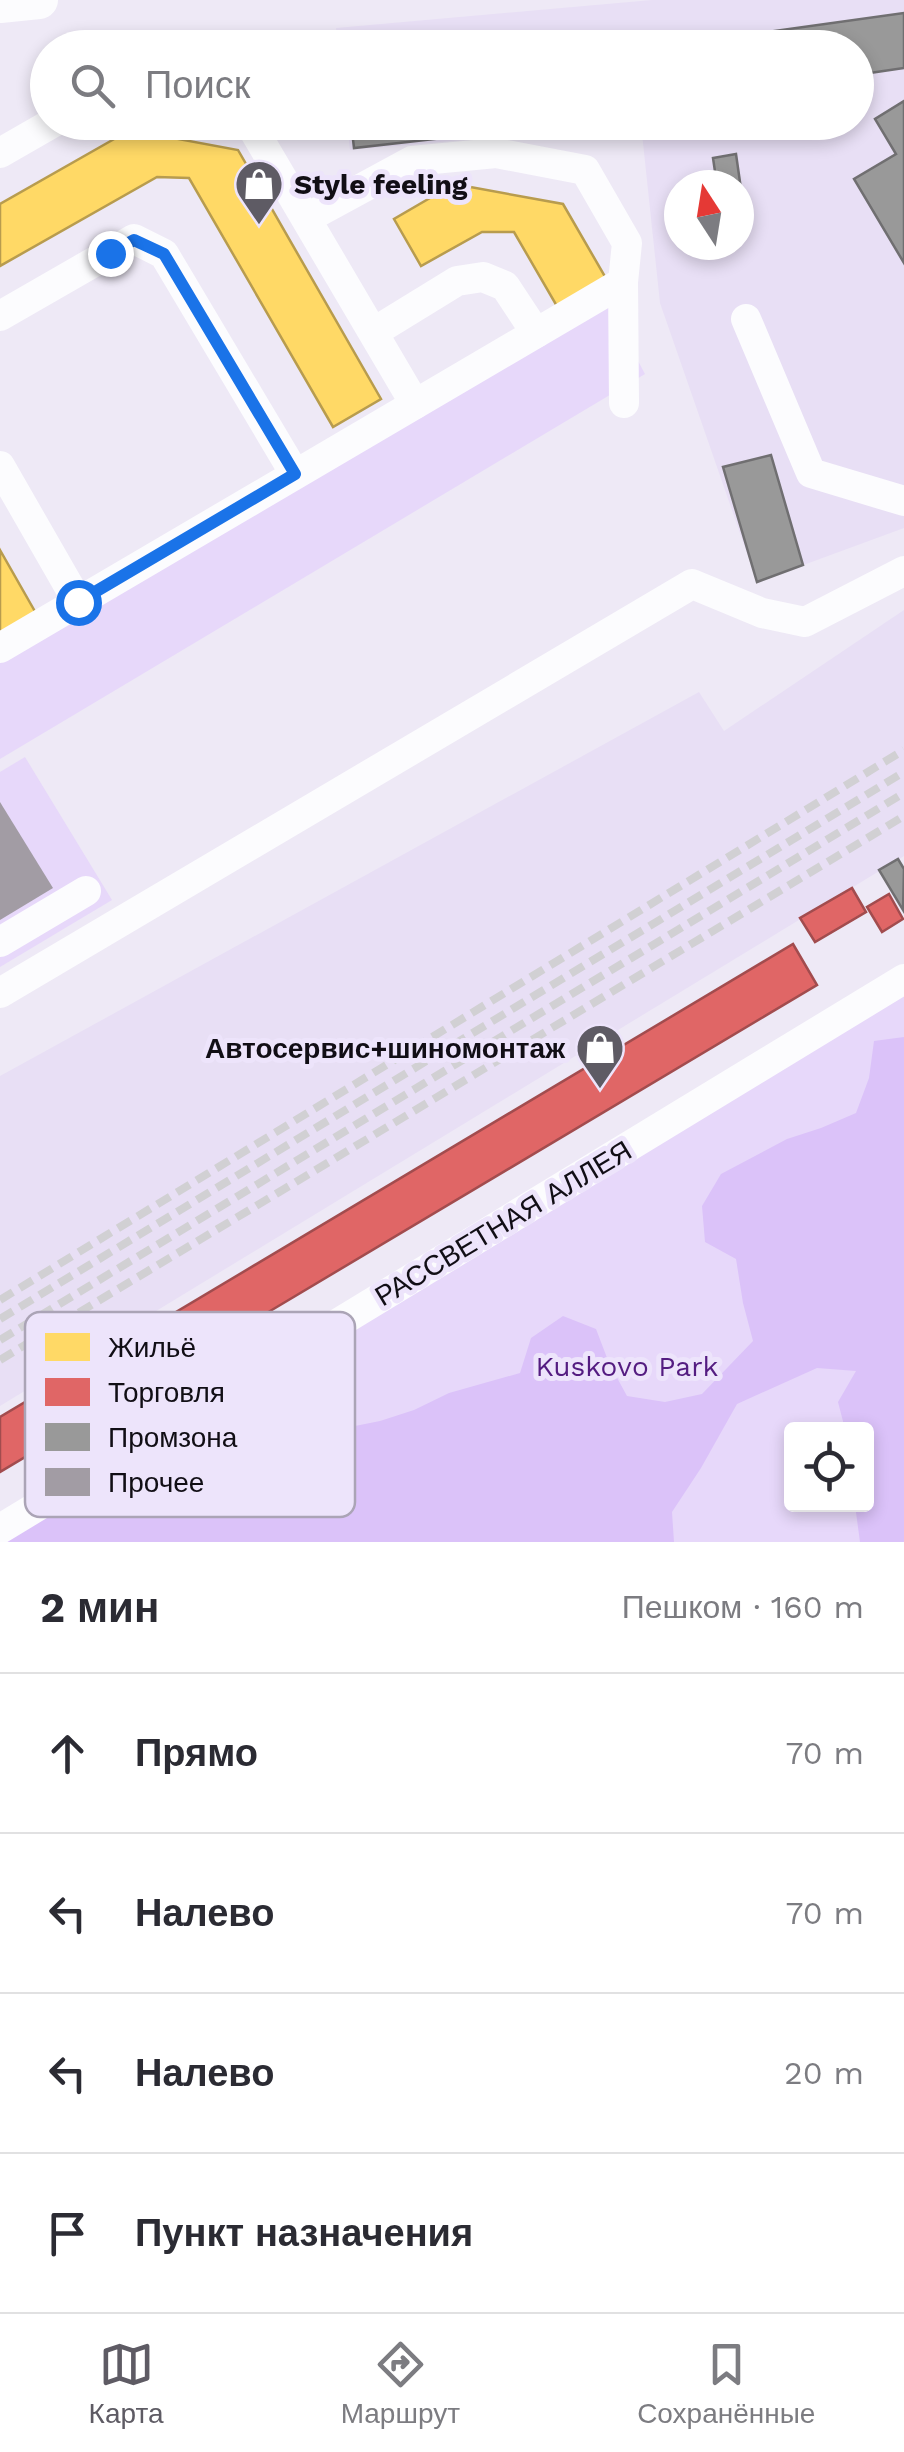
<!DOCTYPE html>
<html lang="ru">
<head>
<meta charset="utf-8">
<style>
  :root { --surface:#fff; --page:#f2f2f3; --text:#2b2b33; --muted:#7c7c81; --line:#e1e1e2; --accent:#5e5b64 }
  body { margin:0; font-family:"Work Sans",sans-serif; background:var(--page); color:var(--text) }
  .controls { position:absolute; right:30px; bottom:30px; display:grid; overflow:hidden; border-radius:10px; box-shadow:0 5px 15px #0003 }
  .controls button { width:90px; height:90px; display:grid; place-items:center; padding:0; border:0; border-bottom:2px solid var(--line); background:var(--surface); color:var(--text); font:50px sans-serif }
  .compass { position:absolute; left:664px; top:170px; width:90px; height:90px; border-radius:50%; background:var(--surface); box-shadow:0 5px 15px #0003; rotate:348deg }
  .stop { position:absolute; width:30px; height:30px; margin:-22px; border:8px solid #1a73e8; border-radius:50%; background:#fff }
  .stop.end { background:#1a73e8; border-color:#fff; box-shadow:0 2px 10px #0008 }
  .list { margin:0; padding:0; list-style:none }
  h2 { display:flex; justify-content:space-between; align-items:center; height:130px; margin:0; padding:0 40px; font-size:42px }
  h2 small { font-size:32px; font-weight:400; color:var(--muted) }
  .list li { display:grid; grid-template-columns:65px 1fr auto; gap:30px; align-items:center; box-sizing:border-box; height:160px; padding:0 40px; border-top:2px solid var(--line) }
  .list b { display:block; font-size:38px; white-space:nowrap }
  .list em { font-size:32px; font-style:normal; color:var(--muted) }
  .icon { flex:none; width:55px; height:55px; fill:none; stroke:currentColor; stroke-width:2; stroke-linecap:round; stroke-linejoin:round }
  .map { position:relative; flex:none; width:904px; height:1542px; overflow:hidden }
  .search { position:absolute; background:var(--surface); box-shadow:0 5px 15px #0003; left:30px; right:30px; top:30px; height:110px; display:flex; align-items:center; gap:25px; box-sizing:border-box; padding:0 35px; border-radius:55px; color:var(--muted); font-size:38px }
  .sheet { height:770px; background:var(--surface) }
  nav { display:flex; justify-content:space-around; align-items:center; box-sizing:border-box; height:140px; border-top:2px solid var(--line); background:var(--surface); font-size:28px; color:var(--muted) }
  nav a { display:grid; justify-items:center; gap:5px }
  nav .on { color:var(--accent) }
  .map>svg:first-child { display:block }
</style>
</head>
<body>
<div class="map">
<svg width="904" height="1542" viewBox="0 0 904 1542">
  <rect width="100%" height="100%" fill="#eee9f6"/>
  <g fill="#e8dff5" fill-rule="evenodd">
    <path d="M652,0H904V528L757,582L660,303L641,124L350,150L347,123L856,122V48H339L336,28ZM679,185H739V245H679Z"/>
    <polygon points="904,610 904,856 0,1406 0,1076 699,692 724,731"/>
  </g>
  <g fill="#e7d8fa" fill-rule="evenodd">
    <polygon points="606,301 645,374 0,759 0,657"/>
    <polygon points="25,757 112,900 0,967 0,772"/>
    <path d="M904,996V1542H0ZM792,1430H866V1504H792Z"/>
  </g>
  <polygon fill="#dbc2f9" points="904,1037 904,1542 860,1542 855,1505 866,1504 866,1430 845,1429 838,1402 856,1371 817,1368 737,1404 701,1468 672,1512 674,1542 0,1542 301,1353 320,1399 345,1428 380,1421 414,1410 449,1393 520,1373 531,1338 563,1316 596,1329 609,1363 627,1396 665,1402 702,1394 753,1341 743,1303 736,1259 705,1242 702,1206 721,1174 787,1139 821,1128 856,1113 869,1078 874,1041"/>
  <g fill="#ffd966" stroke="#b89c4e" stroke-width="2.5">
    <polygon points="130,130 238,150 381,399 333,427 189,178 157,177 0,266 0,204"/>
    <polygon points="454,184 563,204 607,280 558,308 514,232 482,232 421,266 394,219"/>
    <polygon points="0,550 37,615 0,637"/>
  </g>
  <g fill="#e06666" stroke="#a24c4e" stroke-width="2.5">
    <polygon points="852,888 866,912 815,942 800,918"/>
    <polygon points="889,894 903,919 882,932 867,907"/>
    <polygon points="793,944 817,985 0,1472 0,1417"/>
  </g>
  <g fill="#999" stroke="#706f71" stroke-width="2.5">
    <polygon points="904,13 904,68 856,75 856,48 763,48 761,33"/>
    <polygon points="397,34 399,48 343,48 342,40"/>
    <polygon points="715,35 716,48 689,48 692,47 690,37"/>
    <polygon points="478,39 479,48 403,48"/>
    <polygon points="904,101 904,263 854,179 896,154 875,119"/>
    <polygon points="351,122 487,122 488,133 354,148"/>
    <polygon points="736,154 743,203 739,203 739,185 717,185 713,158"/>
    <polygon points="771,455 803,565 757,582 723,467"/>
    <polygon points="898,859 904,869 903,910 879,870"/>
  </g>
  <polygon fill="#a29ca4" points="0,802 53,888 0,920"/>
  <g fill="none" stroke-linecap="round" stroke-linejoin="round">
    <g stroke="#fcfcfe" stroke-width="30">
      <polyline points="249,122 415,404"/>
      <polyline points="0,153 54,122"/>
      <polyline points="623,282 624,403"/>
      <polyline points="0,316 134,239 164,254 295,474"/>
      <polyline points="746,319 811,473 904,501"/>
      <polyline points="374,332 457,281 483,277 505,286 536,333"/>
      <polyline points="0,466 78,602"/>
      <polyline points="0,648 623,282 627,243 585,170 496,153 412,161 307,218"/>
      <polyline points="0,942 86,891"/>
      <polyline points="0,993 692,584 762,613 805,622 904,571"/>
      <polyline points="0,1529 904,979"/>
    </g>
    <polyline stroke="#fcfcfe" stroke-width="38" points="0,4 39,0"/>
    <g stroke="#d1d0d3" stroke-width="8" stroke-dasharray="15 8" stroke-linecap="butt">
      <polyline points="0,1300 904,750"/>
      <polyline points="0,1319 904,772"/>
      <polyline points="0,1340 904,793"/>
      <polyline points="0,1360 904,816"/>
    </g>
  </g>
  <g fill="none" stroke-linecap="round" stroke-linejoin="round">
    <polyline stroke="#1a73e8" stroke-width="12" points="78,602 295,474 164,254 134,240 110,253"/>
  </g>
  <defs>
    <g id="shop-pin" transform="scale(2.5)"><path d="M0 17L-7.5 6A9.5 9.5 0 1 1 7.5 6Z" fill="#5e5b64" stroke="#ede4fb"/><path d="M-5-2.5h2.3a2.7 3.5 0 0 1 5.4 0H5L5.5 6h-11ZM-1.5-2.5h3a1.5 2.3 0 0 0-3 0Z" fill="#fff"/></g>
  </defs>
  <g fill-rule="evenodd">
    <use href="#shop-pin" x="259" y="184"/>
    <use href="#shop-pin" x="600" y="1048"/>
  </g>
  <g text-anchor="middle" stroke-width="10" stroke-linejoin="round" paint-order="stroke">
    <g font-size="28" font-weight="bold" fill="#110e15" stroke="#ede4fb" text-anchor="start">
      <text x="294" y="194">Style feeling</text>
      <text x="565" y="1058" text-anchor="end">Автосервис+шиномонтаж</text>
    </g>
    <g font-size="28" fill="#110e15" stroke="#ede4fb">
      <text transform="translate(503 1223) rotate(-31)" y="10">РАССВЕТНАЯ АЛЛЕЯ</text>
    </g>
    <g font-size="28" fill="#541c81" stroke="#ede4fb">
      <text x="627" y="1376">Kuskovo Park</text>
    </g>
  </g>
  <rect x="25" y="1312" width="330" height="205" rx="15" fill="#ede4fb" stroke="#aba4b6" stroke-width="2.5"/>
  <rect x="45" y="1333" width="45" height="28" fill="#ffd966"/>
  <rect x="45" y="1378" width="45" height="28" fill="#e06666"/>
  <rect x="45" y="1423" width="45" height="28" fill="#999"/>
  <rect x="45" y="1468" width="45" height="28" fill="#a29ca4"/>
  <g font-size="28" fill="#110e15">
    <text x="108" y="1357">Жильё</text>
    <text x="108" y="1402">Торговля</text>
    <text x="108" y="1447">Промзона</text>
    <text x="108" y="1492">Прочее</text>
  </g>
</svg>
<div class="controls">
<button><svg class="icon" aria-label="locate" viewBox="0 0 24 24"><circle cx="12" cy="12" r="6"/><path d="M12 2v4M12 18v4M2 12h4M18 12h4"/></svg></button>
</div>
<svg class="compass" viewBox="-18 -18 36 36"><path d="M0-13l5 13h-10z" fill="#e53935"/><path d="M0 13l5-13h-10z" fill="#7c7c81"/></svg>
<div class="stop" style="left:78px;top:602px"></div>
<div class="stop end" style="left:110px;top:253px"></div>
<div class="search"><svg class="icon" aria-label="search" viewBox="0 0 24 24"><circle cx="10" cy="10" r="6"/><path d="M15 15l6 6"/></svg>Поиск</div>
</div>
<section class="sheet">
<h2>2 мин<small>Пешком · 160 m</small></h2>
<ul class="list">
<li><svg class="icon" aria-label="ahead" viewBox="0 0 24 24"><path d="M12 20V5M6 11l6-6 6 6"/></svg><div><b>Прямо</b></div><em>70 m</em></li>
<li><svg class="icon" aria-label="left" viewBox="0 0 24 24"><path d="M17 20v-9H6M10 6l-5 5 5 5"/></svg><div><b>Налево</b></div><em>70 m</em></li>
<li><svg class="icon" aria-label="left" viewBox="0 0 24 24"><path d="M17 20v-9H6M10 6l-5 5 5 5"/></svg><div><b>Налево</b></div><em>20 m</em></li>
<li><svg class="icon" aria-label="arrive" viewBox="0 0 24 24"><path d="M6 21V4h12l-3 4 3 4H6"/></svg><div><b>Пункт назначения</b></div></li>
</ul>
</section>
<nav>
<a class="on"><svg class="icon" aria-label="map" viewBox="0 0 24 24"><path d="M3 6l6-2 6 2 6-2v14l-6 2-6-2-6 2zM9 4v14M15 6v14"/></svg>Карта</a>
<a><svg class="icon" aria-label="directions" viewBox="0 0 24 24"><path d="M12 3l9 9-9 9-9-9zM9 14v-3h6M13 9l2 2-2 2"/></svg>Маршрут</a>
<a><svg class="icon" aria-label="saved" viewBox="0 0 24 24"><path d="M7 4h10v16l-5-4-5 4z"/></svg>Сохранённые</a>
</nav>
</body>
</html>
